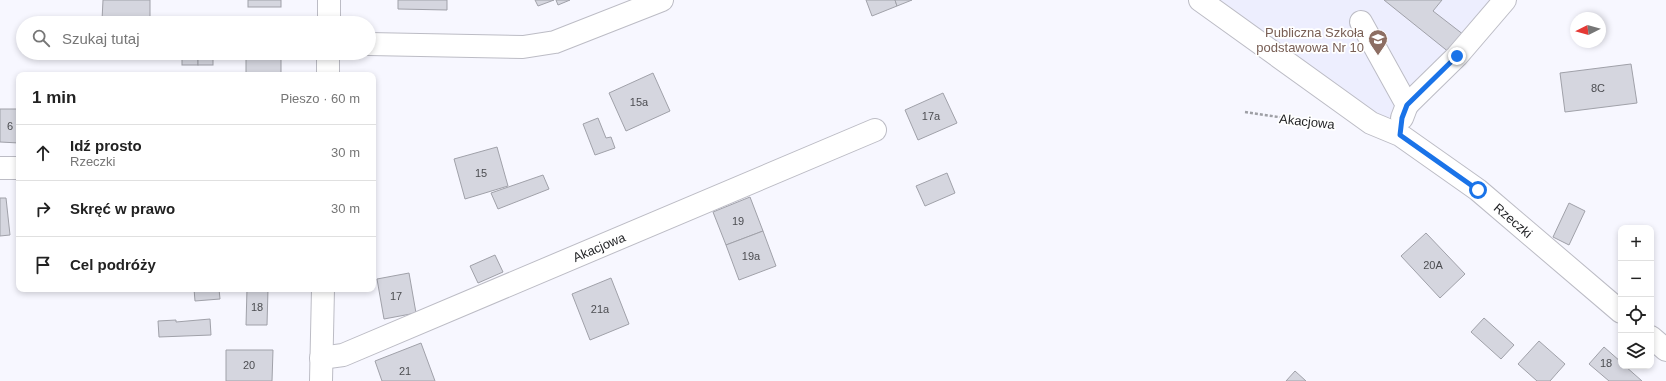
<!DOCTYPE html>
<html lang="pl">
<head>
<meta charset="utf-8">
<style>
  :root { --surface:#fff; --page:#f2f2f2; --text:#222; --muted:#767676; --line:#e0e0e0 }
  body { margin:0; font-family:Helvetica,sans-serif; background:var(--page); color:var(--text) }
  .controls { position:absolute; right:12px; bottom:12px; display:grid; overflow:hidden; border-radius:8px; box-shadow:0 2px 6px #0003 }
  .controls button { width:36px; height:36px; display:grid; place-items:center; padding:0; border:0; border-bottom:1px solid var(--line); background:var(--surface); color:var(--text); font:20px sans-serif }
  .compass { position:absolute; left:1570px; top:12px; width:36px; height:36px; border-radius:50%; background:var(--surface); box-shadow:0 2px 6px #0003; rotate:264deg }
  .stop { position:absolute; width:12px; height:12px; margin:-9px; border:3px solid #1a73e8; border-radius:50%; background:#fff }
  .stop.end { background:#1a73e8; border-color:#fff; box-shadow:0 1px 4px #0008 }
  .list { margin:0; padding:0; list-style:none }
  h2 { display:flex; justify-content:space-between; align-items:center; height:52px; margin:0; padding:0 16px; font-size:17px }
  h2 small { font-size:13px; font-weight:400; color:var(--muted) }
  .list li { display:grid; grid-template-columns:26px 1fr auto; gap:12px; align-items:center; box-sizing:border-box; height:56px; padding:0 16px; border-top:1px solid var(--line) }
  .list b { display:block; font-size:15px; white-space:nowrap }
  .list p { margin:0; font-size:13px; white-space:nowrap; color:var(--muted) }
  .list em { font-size:13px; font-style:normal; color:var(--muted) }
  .icon { flex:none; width:22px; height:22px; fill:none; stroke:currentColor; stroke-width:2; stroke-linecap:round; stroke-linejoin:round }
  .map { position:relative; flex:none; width:1666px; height:381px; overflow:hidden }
  .search { position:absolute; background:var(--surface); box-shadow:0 2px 6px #0003; left:16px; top:16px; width:360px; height:44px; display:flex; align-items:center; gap:10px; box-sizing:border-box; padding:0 14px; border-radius:22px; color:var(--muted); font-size:15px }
  .panel { position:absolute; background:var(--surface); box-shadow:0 2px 6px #0003; left:16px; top:72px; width:360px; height:220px; border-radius:8px }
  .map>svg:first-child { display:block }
</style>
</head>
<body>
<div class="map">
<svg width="1666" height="381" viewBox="0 0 1666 381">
  <rect width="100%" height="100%" fill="#f7f7ff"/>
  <polygon fill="#edeefe" points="1219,0 1506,0 1418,112 1402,118 1378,117"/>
  <g fill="#d5d6df" stroke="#a0a1a9">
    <polygon points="103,0 150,0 150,21 102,20"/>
    <rect x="248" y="0" width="33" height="7"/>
    <polygon points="398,0 447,0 447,10 398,9"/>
    <polygon points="535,0 554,0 538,6"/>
    <polygon points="556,0 570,0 558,5"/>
    <polygon points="866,0 895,0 897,6 872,16"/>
    <polygon points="895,0 912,0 897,6"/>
    <polygon points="1384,0 1442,0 1433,11 1464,35 1450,53"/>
    <rect x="198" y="21" width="15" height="2"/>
    <rect x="182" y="53" width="16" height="12"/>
    <rect x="198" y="53" width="15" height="12"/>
    <rect x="246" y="53" width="35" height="22"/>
    <polygon points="1631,64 1637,103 1565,112 1560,73"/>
    <polygon points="653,73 670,111 626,131 609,93"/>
    <polygon points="943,93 957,123 918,140 905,110"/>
    <polygon points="0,109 19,109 19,143 0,142"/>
    <polygon points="598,118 606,138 611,137 615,148 595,155 583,124"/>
    <polygon points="497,147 508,186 465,199 454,159"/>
    <polygon points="947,173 955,193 925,206 916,186"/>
    <polygon points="543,175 549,189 498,209 491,193"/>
    <polygon points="750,197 763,231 726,245 713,212"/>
    <polygon points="0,198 6,198 10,235 0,236"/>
    <polygon points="1569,203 1585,211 1569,245 1553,237"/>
    <polygon points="763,231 776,266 739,280 726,245"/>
    <polygon points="1426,233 1465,274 1440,298 1401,256"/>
    <polygon points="495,255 503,272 478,283 470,266"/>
    <polygon points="409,273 416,313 384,319 377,279"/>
    <polygon points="611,278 629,324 590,340 572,294"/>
    <polygon points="194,289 219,289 220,299 195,301"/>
    <polygon points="247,289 268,289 267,325 246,325"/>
    <polygon points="1484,318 1514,345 1501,359 1471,332"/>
    <polygon points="210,319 211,335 159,337 158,321 176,320 176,322"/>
    <polygon points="1539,341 1565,364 1550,381 1537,381 1518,364"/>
    <polygon points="421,343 435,381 382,381 375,361"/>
    <polygon points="1604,347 1621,362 1621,366 1625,366 1642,381 1609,381 1589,364"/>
    <polygon points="226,350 273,350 272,381 226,381"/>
    <polygon points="1295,371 1306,381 1286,381"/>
  </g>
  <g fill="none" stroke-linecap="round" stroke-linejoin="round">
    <g stroke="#bcbcc5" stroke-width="24">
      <g id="minor">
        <path id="s1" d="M1200,0L1371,123L1400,135L1478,190L1621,312"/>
        <polyline points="1361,22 1407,105 1402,118"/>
        <polyline points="329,23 329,0"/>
        <polyline points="369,44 523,47 555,42 662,0"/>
        <polyline points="328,75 328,53"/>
        <polyline points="1407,105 1457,56 1505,0"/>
        <polyline points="0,168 19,168"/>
        <polyline points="1651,337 1666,350"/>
        <path id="s2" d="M321,358L343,355L875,130"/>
        <polyline points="321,381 323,289"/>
      </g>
    </g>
    <polyline stroke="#9e9fa5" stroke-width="2.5" stroke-dasharray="3 2" stroke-linecap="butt" points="1245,112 1332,125"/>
    <use href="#minor" stroke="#fff" stroke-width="22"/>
  </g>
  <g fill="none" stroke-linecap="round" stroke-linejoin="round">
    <polyline stroke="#1a73e8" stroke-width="5" points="1457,56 1407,105 1402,118 1400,135 1478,190"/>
  </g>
  <defs>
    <g id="school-pin" transform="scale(1)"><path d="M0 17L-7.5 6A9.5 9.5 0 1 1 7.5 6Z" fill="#8d6e63" stroke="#fff"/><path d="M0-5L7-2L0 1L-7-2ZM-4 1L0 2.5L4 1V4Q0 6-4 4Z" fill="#fff"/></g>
  </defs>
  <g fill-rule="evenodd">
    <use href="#school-pin" x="1378" y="39"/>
  </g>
  <g text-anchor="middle" stroke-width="3.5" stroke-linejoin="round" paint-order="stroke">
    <g font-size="11" fill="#4c4d51">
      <text x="1598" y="92">8C</text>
      <text x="639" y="106">15a</text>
      <text x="931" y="120">17a</text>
      <text x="10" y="130">6</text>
      <text x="481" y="177">15</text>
      <text x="738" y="225">19</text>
      <text x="751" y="260">19a</text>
      <text x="1433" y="269">20A</text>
      <text x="396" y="300">17</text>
      <text x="257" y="311">18</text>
      <text x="600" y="313">21a</text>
      <text x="1606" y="367">18</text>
      <text x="249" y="369">20</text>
      <text x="405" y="375">21</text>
    </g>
    <g font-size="13" fill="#785e54" stroke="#fff" text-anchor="end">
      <text x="1364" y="37">Publiczna Szkoła<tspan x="1364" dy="15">podstawowa Nr 10</tspan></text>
    </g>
    <g font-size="13" fill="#1e1f22" stroke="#fff">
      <text transform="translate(1307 121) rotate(6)" y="5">Akacjowa</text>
      <text dy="5" stroke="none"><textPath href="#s1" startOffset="384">Rzeczki</textPath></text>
      <text dy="5" stroke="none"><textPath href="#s2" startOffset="300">Akacjowa</textPath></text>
    </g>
  </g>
</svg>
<div class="controls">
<button>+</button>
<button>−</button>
<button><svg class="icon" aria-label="locate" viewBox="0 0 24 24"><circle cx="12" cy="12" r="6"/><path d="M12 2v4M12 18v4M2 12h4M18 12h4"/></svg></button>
<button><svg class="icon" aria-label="layers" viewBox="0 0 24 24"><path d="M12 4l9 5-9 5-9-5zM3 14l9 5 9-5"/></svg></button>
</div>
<svg class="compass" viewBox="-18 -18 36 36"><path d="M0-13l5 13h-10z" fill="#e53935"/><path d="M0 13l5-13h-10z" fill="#767676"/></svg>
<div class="stop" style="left:1478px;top:190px"></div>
<div class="stop end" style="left:1457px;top:56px"></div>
<div class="search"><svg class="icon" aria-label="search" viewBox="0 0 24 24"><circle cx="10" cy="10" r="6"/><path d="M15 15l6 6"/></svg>Szukaj tutaj</div>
<section class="panel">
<h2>1 min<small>Pieszo · 60 m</small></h2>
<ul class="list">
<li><svg class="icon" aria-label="ahead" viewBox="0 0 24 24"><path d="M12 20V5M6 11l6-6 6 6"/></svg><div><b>Idź prosto</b><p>Rzeczki</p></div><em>30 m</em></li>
<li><svg class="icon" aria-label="right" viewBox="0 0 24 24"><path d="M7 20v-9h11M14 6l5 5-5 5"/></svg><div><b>Skręć w prawo</b></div><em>30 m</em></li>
<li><svg class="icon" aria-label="arrive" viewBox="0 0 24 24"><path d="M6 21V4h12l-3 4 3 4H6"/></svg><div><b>Cel podróży</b></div></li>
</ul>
</section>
</div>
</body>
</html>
